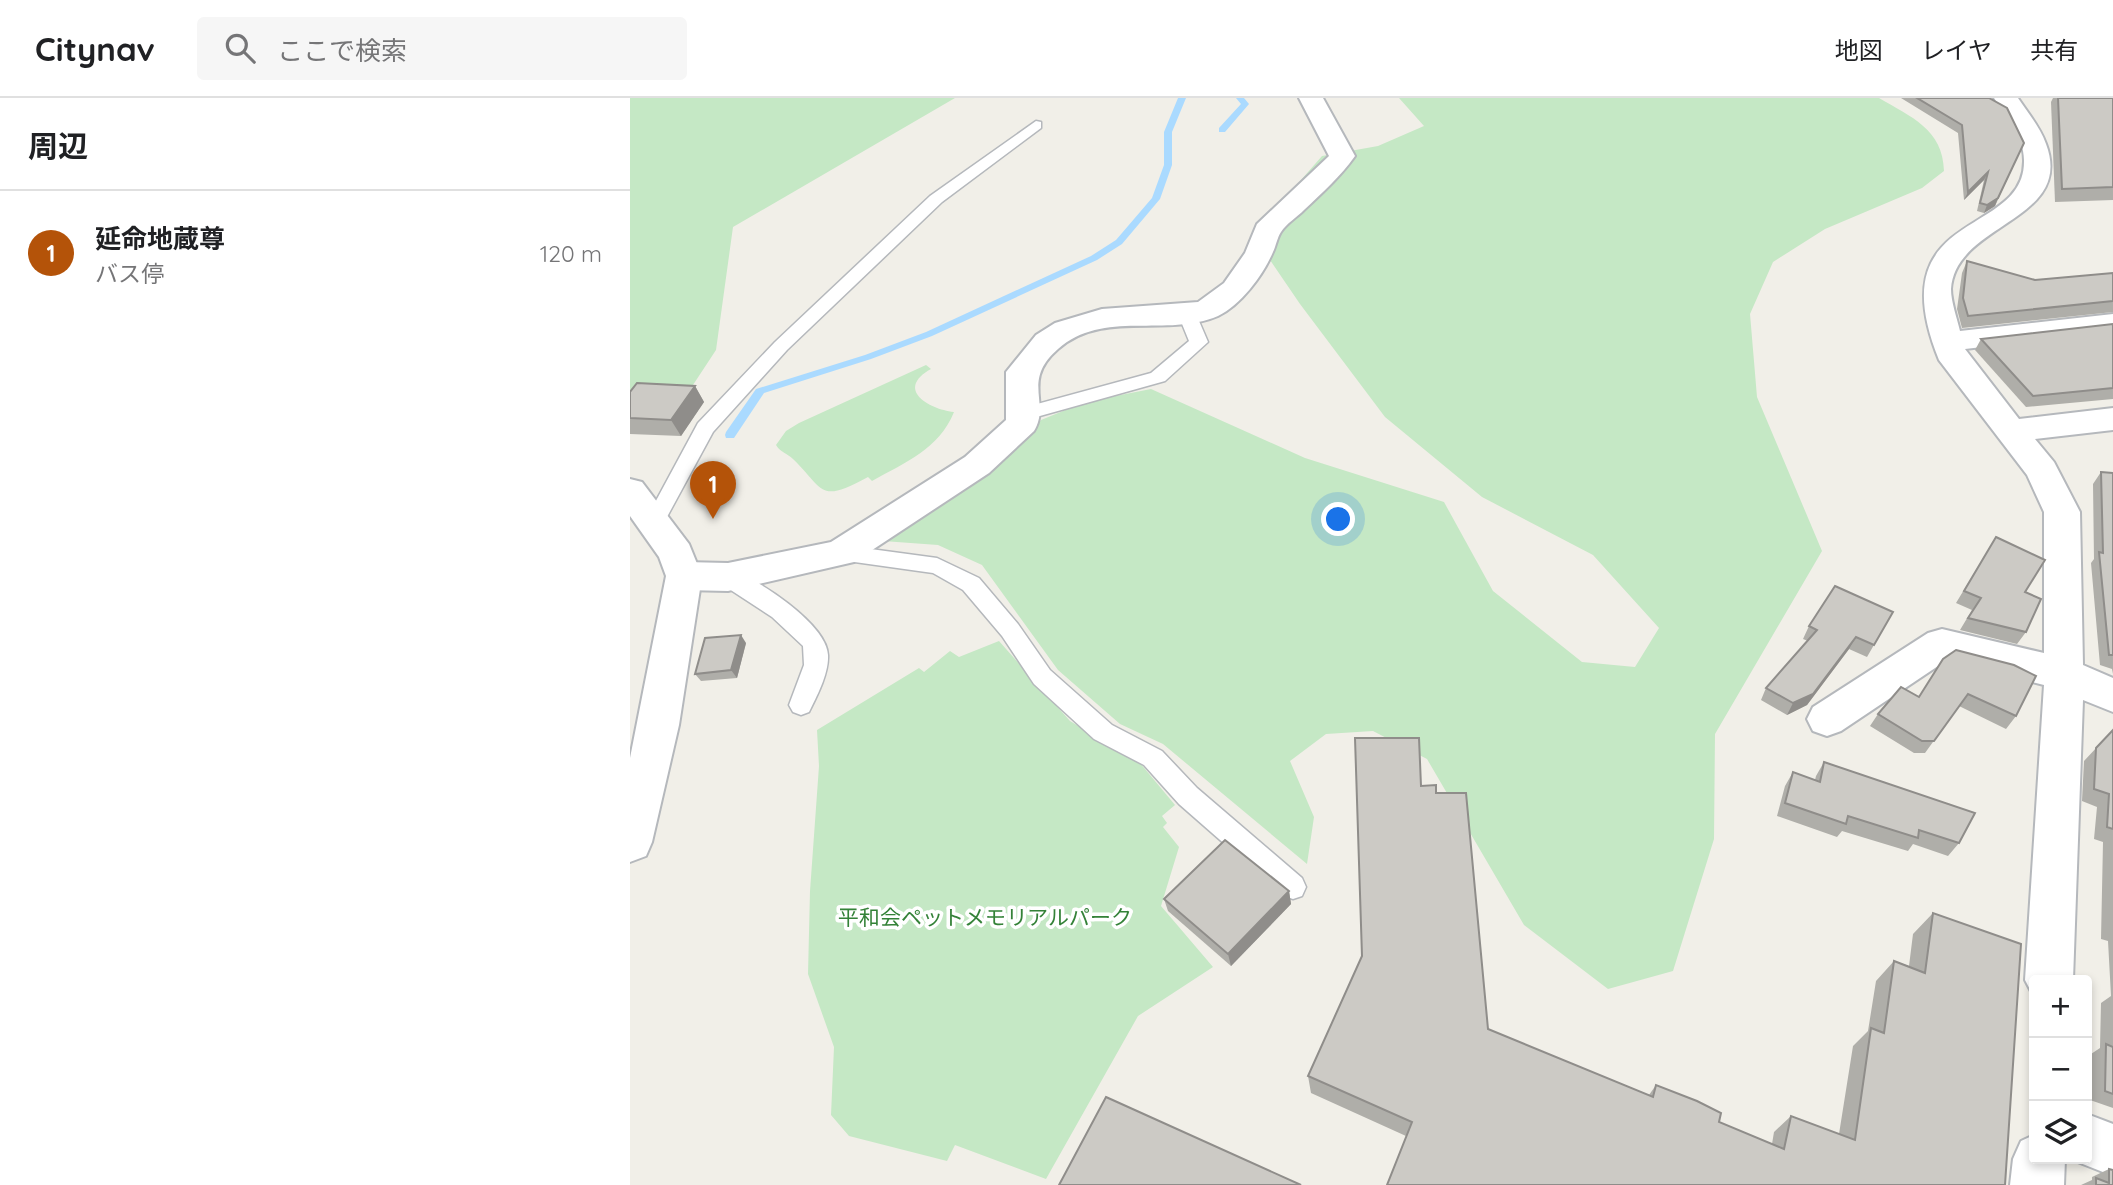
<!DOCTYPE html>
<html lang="ja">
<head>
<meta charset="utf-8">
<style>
  :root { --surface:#fff; --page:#f6f6f6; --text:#202124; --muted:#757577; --line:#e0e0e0; --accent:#b45309 }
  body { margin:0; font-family:Quicksand,"Noto Sans JP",sans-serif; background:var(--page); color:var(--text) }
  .controls { position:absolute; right:21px; bottom:21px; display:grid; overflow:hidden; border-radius:7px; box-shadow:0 4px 10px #0003 }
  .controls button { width:63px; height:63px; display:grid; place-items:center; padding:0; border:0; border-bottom:2px solid var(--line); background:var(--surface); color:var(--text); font:35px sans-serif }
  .you { position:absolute; left:709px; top:422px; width:24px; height:24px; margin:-18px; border:5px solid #fff; border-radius:50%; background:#1a73e8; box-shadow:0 0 0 10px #1a73e833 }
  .badge { display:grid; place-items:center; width:46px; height:46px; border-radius:50%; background:var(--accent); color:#fff; font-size:23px; font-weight:700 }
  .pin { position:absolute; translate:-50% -58px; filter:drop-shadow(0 2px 4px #0008) }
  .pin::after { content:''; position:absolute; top:37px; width:24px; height:21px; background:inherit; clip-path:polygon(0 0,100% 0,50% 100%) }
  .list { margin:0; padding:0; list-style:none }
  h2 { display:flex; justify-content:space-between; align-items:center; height:91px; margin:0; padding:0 28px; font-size:30px }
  h2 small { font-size:23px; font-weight:400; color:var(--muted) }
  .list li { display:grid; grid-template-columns:46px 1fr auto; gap:21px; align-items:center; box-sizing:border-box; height:126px; padding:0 28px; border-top:2px solid var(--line) }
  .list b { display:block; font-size:26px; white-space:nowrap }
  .list p { margin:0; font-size:23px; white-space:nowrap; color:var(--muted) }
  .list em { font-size:23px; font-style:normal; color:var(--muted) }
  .icon { flex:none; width:38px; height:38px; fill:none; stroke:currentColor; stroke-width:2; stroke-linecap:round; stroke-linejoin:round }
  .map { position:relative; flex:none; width:1483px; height:1087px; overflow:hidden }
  header { display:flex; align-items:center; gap:42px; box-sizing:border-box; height:98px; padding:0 35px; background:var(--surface); border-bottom:2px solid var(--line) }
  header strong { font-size:33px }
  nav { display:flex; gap:38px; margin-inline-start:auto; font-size:24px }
  .search { width:490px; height:63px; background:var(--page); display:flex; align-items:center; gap:18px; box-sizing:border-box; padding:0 24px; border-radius:7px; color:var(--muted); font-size:26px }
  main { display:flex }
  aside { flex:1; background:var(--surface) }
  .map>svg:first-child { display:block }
</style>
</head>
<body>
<header>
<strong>Citynav</strong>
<div class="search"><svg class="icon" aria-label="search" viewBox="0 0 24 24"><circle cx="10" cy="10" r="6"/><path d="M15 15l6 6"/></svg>ここで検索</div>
<nav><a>地図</a><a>レイヤ</a><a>共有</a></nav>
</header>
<main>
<aside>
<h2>周辺<small></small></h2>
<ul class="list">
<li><span class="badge">1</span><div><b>延命地蔵尊</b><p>バス停</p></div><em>120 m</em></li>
</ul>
</aside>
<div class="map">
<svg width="1483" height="1087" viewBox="0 0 1483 1087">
  <rect width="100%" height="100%" fill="#f1efe8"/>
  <g fill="#c5e8c5">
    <polygon points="0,0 325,0 103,129 86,252 61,290 0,303"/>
    <path d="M769,0H1249C1281,19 1313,31 1314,73L1292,90L1195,131L1143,164L1120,216L1127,299L1192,453L1085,636L1084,741L1043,873L978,891L894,827L797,661L743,633L696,636L660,663L684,719L677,766L533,646L490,626L428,572L352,467L308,447L253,443L345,382L411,322L455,304L521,291L675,360L814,404L863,493L952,564L1005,569L1029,530L963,457L852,399L755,319L670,206L623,137L692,58L748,48L794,28Z"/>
    <path d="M296,267L301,271C265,291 298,311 324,314C309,351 276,364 242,383L238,379C188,406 195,392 163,361C157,355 151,355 146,347L156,333L169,325Z"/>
    <polygon points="369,543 440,623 510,665 545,707 532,718 537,725 533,729 549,749 531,808 583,869 508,918 416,1081 325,1047 317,1063 219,1038 201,1017 204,949 178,876 180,793 189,668 187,632 289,570 294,574 320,553 329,559"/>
  </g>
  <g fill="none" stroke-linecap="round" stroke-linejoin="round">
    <g fill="#aadaff" fill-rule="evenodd">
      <polygon points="548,0 556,0 542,34 542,67 530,101 492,146 467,162 302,238 241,261 134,295 104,340 96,340 95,337 96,334 126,291 235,257 296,234 461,158 486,142 522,100 534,67 534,34"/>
      <polygon points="606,0 614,0 619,6 595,34 589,34 589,30 611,6"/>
    </g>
    <g stroke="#b5b8bc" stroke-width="3">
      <g id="service">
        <polygon points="406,23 411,24 411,30 312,104 157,252 83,334 31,430 17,430 14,425 68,325 145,244 300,98"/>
        <polygon points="557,211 566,216 578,244 535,283 392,323 385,322 382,317 385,312 521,275 559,243 548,216"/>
        <polygon points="211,447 307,460 349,480 388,526 420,572 482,627 532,653 567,690 672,780 676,789 672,798 663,801 654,798 549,706 514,667 464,641 404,586 372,538 333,492 303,475 203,461 200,455 203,449"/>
        <path d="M98,471C126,479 197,526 198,557C199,575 187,598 179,614L171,617L163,614L159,607L174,567L173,548L142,519L90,485L87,479L90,473Z"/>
      </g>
    </g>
    <g stroke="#b5b8bc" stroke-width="4">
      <g id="minor">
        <path d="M669,0H693L725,58C710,79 692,95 674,112C667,119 656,126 651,134C647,140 646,148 643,154C633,177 611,207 588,218C537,240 473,211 428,251C391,283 421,305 404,333L359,375L224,464L98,493L54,492L41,488L36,478L41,468L54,464L98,465L201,444L335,359L376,322V274L406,237L425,225L472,211L568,204L594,185L615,155L627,126L699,58Z"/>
        <path d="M1364,0H1388C1398,15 1410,29 1416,46C1445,123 1325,125 1321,191C1321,204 1327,220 1330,233L1483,216V234L1335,251L1389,321L1483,310V332L1405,341L1424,364L1450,414L1453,567L1483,580V614L1453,602L1443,882H1404V899L1395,882L1414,587L1317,562L1211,633L1197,638L1183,633L1177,621L1183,609L1298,535L1312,531L1414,555V414L1397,377L1309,262C1247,109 1396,141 1394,62C1394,39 1376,18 1364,0Z"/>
        <polygon points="1457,1016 1483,1026 1483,1078 1440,1061 1457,1061"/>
        <polygon points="1404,1037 1404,1061 1435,1061 1434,1087 1380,1087 1383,1061 1391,1043"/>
      </g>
    </g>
    <g stroke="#b5b8bc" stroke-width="4">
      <polygon id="tertiary" points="0,381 12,384 59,446 72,478 49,627 22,744 16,758 0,764 0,660 36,478 29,459 0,418"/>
    </g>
    <use href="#service" fill="#fff" fill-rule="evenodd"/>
    <use href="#minor" fill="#fff" fill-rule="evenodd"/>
    <use href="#tertiary" fill="#fff" fill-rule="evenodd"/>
  </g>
  <g fill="#afaea9">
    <polygon points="1271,0 1359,0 1394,45 1365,108 1354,115 1347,113 1354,82 1334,102 1328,35"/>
    <polygon points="1423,0 1483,0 1483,102 1425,104 1421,4"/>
    <polygon points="1337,163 1405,182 1483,175 1483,214 1332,230 1327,211 1332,175"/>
    <polygon points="1483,226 1483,301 1396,309 1345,252 1351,241"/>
    <polygon points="65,288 74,304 51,338 0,336 0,294"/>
    <polygon points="1471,374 1483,375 1483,576 1482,571 1470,567 1461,465 1464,461 1463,386"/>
    <polygon points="1366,439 1395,494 1396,534 1387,546 1330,532 1342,512 1326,505"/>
    <polygon points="1263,514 1237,559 1219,551 1177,607 1157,617 1131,602 1136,590 1178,543 1173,541 1179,528"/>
    <polygon points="116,545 107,580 71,583 65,576"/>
    <polygon points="1313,561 1386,618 1376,631 1329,608 1295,655 1284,655 1240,628 1248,616 1289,599"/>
    <polygon points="1483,632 1483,1010 1460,1002 1461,956 1470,950 1471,905 1481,898 1478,843 1471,841 1473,744 1464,741 1467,709 1452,703 1454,663"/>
    <polygon points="1194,664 1329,745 1318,758 1283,746 1278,753 1212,733 1207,739 1147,718 1155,688 1163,674 1185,682 1186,678"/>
    <polygon points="791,688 806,695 858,931 1019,997 1026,987 1089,1024 1142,1046 1144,1034 1161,1018 1209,1036 1223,948 1238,933 1246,883 1264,863 1279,868 1283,836 1303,815 1375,1087 776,1038 681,995 678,978 732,858"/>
    <polygon points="659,793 661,806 601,868 538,813 534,801"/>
    <polygon points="1479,1071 1483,1087 1451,1087 1462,1082 1462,1079"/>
  </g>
  <g fill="#8f8d8a">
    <polygon points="1358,74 1354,82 1334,102 1338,94"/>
    <polygon points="1368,100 1365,108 1354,115 1357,107"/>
    <polygon points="65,288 74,304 51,338 41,322"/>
    <polygon points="111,537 116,545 107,580 101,572"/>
    <polygon points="1226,539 1219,551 1177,607 1157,617 1163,605"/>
    <polygon points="659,793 661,806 601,868 598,856"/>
  </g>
  <g fill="#cccac5" stroke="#8f8d8a" stroke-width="2">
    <polygon points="1287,0 1359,0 1377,10 1394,45 1368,100 1357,107 1350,105 1358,74 1338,94 1332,27"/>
    <polygon points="1428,0 1483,0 1483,89 1432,91"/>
    <polygon points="1337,163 1405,182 1483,175 1483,203 1338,218 1333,200"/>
    <polygon points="1483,226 1483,290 1403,298 1351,241"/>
    <polygon points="7,285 65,288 41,322 0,320 0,294"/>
    <polygon points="1471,374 1483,375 1483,557 1479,557 1469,454 1473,455"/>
    <polygon points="1366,439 1415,462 1395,494 1411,501 1396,534 1338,520 1351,500 1334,493"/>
    <polygon points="1205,488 1263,514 1244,547 1226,539 1183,596 1163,605 1136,590 1187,532 1179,528"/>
    <polygon points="111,537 101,572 65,576 75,540"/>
    <polygon points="1326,552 1384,567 1406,578 1386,618 1338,596 1304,643 1292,643 1248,616 1271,589 1289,599 1313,561"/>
    <polygon points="1483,632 1483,731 1477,729 1479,696 1464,691 1466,650"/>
    <polygon points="725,640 789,640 791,688 806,687 806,695 836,695 858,931 1023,999 1026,987 1067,1003 1091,1015 1089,1024 1154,1051 1161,1018 1225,1042 1241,930 1254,935 1264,863 1295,875 1303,815 1391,846 1375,1087 757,1087 782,1024 678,978 732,858"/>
    <polygon points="1194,664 1345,715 1329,745 1289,732 1288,740 1218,718 1216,726 1155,705 1163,674 1190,684"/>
    <polygon points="595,742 659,793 598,856 534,801"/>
    <polygon points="1476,946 1483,949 1483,996 1475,993"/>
    <polygon points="476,999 671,1087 429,1087"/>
    <polygon points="1479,1071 1483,1072 1483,1087 1466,1087 1466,1080 1479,1085"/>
  </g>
  <g text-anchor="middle" stroke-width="7" stroke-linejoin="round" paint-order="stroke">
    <g font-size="21" fill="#348238" stroke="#fff">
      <text x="355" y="827">平和会ペットメモリアルパーク</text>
    </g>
  </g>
</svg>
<div class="controls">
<button>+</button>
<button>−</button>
<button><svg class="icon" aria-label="layers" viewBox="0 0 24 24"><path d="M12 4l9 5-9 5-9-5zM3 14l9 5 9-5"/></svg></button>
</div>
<div class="you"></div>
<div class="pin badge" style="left:83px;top:421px">1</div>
</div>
</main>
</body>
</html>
